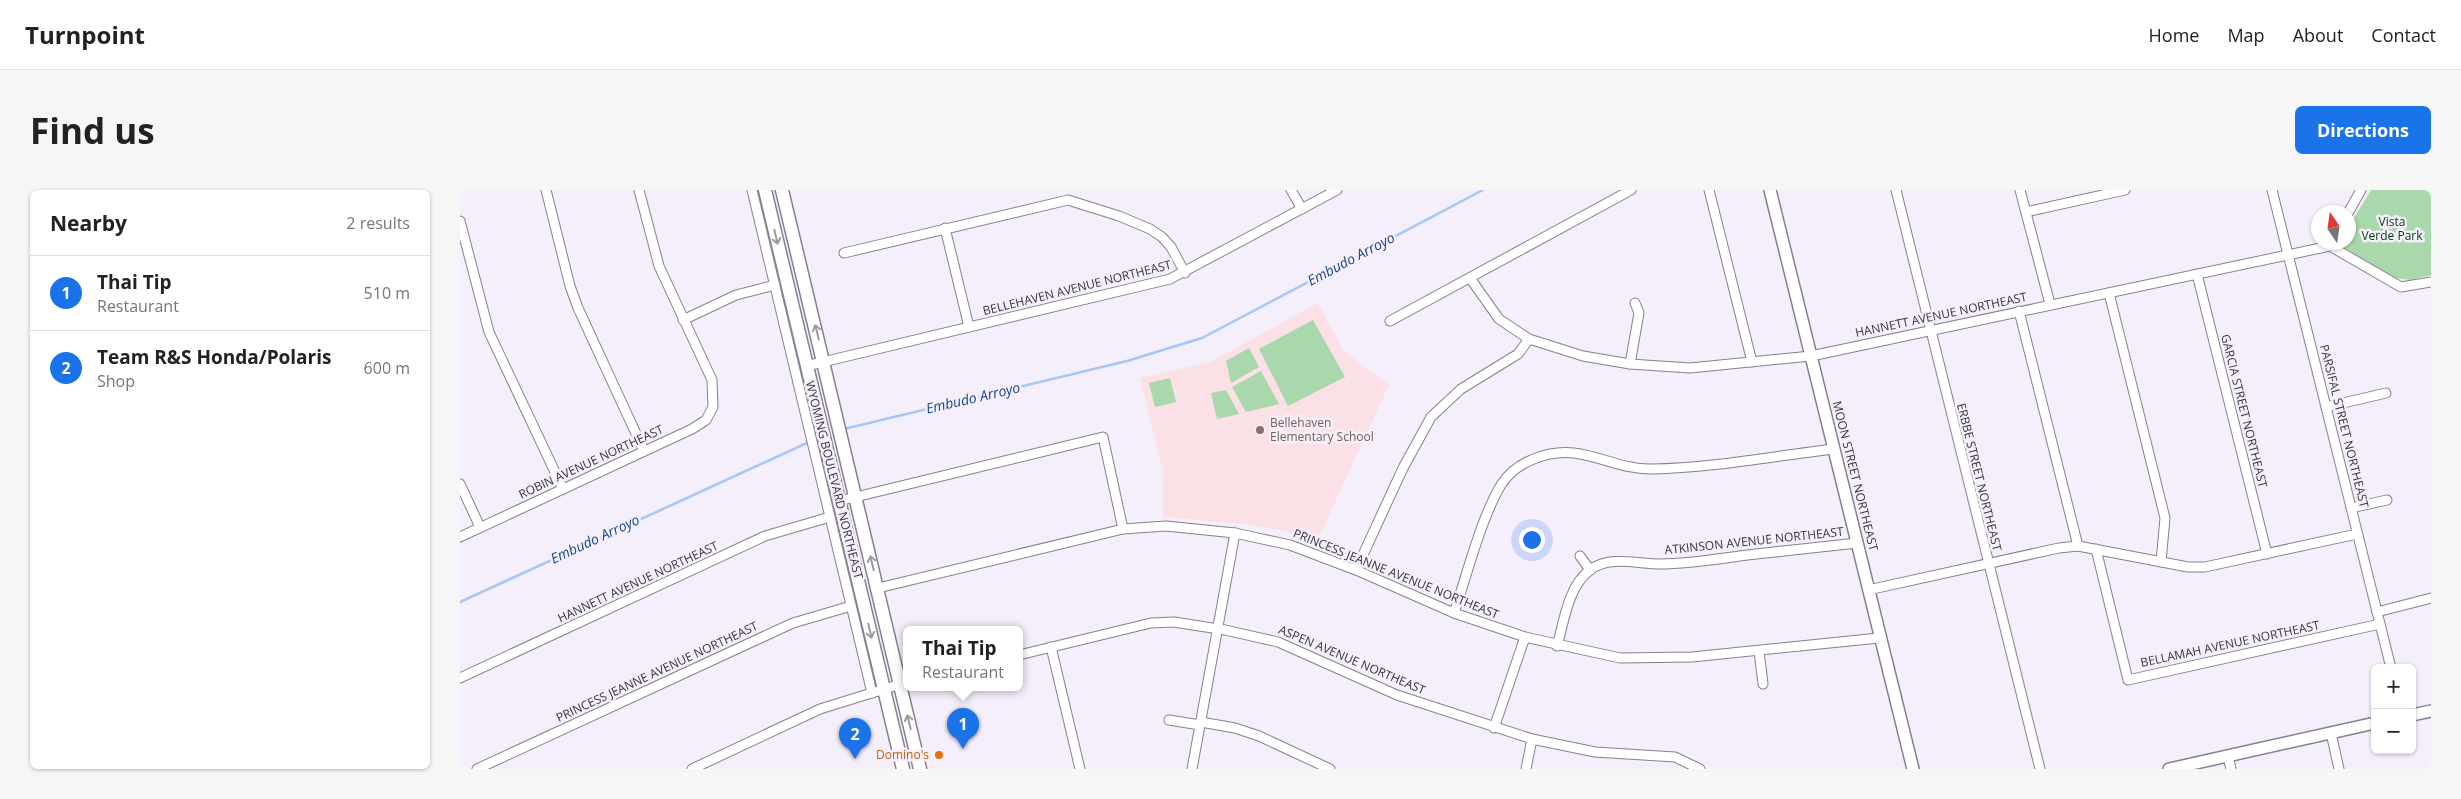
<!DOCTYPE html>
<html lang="en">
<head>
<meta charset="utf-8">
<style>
  :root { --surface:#fff; --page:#f6f6f6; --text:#222; --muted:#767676; --line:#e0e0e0; --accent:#1a73e8 }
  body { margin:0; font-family:"Open Sans",sans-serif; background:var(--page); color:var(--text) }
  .controls { position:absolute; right:15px; bottom:15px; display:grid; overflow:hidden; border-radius:8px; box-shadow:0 1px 4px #0004 }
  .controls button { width:45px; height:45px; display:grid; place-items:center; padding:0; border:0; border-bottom:1px solid var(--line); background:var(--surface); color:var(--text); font:25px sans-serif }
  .compass { position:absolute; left:1851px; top:15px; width:45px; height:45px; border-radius:50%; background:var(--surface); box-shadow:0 1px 4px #0004; rotate:347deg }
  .you { position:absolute; left:1071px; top:349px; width:18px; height:18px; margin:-12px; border:4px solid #fff; border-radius:50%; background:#1a73e8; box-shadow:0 0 0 8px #1a73e833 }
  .badge { display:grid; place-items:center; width:32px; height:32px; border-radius:50%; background:var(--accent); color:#fff; font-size:16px; font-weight:700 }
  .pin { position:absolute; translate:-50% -41px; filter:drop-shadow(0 1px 2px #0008) }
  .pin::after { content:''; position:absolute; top:26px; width:18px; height:15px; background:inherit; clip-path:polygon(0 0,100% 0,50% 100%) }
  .popup { position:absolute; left:443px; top:436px; width:120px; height:65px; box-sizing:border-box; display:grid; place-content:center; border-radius:8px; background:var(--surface); filter:drop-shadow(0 1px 4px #0005); font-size:16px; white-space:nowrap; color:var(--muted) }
  .popup b { font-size:19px; color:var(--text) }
  .popup::after { content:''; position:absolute; left:50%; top:100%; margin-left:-10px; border:10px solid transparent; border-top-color:var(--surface) }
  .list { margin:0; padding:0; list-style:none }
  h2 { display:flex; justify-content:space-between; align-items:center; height:65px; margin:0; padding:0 20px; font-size:21px }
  h2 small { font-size:16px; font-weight:400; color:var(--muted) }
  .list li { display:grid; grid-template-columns:32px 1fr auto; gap:15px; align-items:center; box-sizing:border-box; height:75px; padding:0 20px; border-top:1px solid var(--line) }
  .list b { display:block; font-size:19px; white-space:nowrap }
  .list p { margin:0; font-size:16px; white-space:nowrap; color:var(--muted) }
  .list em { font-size:16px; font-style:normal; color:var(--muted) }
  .map { position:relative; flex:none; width:1971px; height:579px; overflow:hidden; border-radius:8px }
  header { display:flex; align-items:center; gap:30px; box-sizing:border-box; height:70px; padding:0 25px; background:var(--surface); border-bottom:1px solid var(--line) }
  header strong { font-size:24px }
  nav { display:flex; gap:28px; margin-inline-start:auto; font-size:18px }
  .intro { display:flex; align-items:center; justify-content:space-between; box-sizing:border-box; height:120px; padding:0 30px }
  h1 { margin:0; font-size:35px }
  .button { padding:12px 22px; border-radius:8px; background:var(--accent); color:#fff; font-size:18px; font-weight:700 }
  main { display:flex; gap:30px; padding:0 30px }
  aside { flex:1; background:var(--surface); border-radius:8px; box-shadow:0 1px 4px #0004 }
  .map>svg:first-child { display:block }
</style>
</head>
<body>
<header>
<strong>Turnpoint</strong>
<nav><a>Home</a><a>Map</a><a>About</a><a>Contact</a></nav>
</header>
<div class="intro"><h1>Find us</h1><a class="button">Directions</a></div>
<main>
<aside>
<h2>Nearby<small>2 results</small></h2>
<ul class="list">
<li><span class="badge">1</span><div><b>Thai Tip</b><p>Restaurant</p></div><em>510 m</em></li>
<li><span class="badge">2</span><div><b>Team R&amp;S Honda/Polaris</b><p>Shop</p></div><em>600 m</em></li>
</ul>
</aside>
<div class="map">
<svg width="1971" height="579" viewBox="0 0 1971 579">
  <rect width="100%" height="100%" fill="#f5effc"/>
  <polygon fill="#fbe0e5" points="858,113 883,160 929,195 859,347 784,334 703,327 703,284 680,188 750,172"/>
  <g fill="#aad8ad">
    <polygon points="1911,0 1971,0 1971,85 1950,90 1935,88 1883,57 1881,53 1888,52 1889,36"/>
    <polygon points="853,130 885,187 828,216 799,159"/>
    <polygon points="789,158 799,177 771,193 766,171"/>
    <polygon points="801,181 819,214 786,222 772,197"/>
    <polygon points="710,188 716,212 695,217 689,193"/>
    <polygon points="766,200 779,224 757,229 751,203"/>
  </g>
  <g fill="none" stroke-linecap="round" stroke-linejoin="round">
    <g stroke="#a7c6f4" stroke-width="2.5">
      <polyline points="384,239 667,171 742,148 1023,0"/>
      <polyline points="0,412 360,247"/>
    </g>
    <g stroke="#877e92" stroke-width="11">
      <g id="minor">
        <polyline points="86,0 110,96 118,118 184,261"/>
        <polyline points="292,0 412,503"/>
        <polyline points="831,0 842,19"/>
        <polyline points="1249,0 1292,172"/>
        <polyline points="1436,0 1580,579"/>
        <polyline points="1560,0 1590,114"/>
        <polyline points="1812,0 1931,478"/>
        <polyline points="1566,22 1665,0"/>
        <polyline points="1888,23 1901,0"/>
        <polyline points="0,31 29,142 103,299"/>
        <polyline points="485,38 509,137"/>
        <polyline points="384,63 608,10 659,26 690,39 702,47 711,57 725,83"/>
        <polyline points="1737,84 1807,364"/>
        <polyline points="1010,88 1039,129 1069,149 1123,166 1170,174 1230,178 1351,166 1870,56 1941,97 1971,92"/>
        <polyline points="1649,103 1705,328 1701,372"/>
        <polyline points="1559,121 1618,356"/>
        <polyline points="223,130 276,105 315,95"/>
        <polyline points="930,131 1171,0"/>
        <polyline points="1170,174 1179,123 1175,113"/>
        <polyline points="346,176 710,89 877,0"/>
        <polyline points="1866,217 1926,203"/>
        <polyline points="0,294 20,337"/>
        <polyline points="379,311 643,247 663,339"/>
        <polyline points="1891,318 1927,310"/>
        <polyline points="0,347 232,239 246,230 253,217 252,190 199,76 179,0"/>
        <polyline points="1636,359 1668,490 1920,434"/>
        <polyline points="1120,366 1130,380"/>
        <polyline points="896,380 943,278 971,227 1001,199 1058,164 1069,149"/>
        <polyline points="418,398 663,339 706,336 775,343 830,355 896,380 994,423 1065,447 1160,468 1232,467 1419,448"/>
        <polyline points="1408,400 1599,358 1618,356 1728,377 1745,377 1897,344"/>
        <polyline points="1917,422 1971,408"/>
        <path d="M994,423C1007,385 1021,328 1041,295C1055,272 1088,260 1114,263C1140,266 1165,280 1192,279C1252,278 1314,266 1374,259"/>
        <path d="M1097,456C1104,432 1108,396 1130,380C1150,365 1177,374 1200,374C1229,374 1258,369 1287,365C1324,361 1360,357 1397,353"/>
        <polyline points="591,457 620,579"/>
        <polyline points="1299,461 1303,494"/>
        <polyline points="559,465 691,433 714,432 765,440 818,452 937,505 1072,549 1135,562 1215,567 1240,579"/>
        <polyline points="0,488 305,346 370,327"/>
        <polyline points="709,530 740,535"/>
        <polyline points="741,532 775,538 799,546 870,579"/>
        <polyline points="1034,538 1065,447"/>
        <polyline points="1871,543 1879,579"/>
        <polyline points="1768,566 1771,579"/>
        <polyline points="17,579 333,433 391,416"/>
        <polyline points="232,579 360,519 447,492"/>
        <polyline points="732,579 775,343"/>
        <polyline points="1066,579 1072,549"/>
      </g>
    </g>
    <g stroke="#877e92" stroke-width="14">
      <g id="tertiary">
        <polyline points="1310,0 1453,579"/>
        <polyline points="1952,525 1971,521"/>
        <polyline points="1709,579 1915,533"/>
      </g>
    </g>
    <g stroke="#877e92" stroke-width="15">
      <g id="secondary">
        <polyline points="305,0 443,579"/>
        <polyline points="322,0 460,579"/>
      </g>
    </g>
    <use href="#minor" stroke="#fff" stroke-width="9"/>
    <use href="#tertiary" stroke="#fff" stroke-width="11"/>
    <use href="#secondary" stroke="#fff" stroke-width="12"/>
  </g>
  <defs><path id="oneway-shaft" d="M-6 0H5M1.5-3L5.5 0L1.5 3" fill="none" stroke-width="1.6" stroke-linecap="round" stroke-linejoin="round" transform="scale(1.25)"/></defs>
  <g stroke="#9b9a9e">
    <use href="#oneway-shaft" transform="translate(316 47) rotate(77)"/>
    <use href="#oneway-shaft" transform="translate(357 142) rotate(-104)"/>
    <use href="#oneway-shaft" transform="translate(412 373) rotate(-103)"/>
    <use href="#oneway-shaft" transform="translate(410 441) rotate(77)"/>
    <use href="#oneway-shaft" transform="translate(449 532) rotate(-103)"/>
  </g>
  <circle fill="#8d6e63" stroke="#f5effc" stroke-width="2" cx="800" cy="240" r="5"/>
  <circle fill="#e8710a" stroke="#f5effc" stroke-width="2" cx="479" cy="565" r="5"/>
  <g text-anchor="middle" stroke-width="5" stroke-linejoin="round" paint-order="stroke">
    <g font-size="12" fill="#003d0d" stroke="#f5effc">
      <text x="1932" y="36">Vista<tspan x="1932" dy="14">Verde Park</tspan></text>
    </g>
    <g font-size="12" fill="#37343c" stroke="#f5effc">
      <text transform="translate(617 98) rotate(-14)" y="4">BELLEHAVEN AVENUE NORTHEAST</text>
      <text transform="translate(1481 125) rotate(-12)" y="4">HANNETT AVENUE NORTHEAST</text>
      <text transform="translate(1784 221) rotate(76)" y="4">GARCIA STREET NORTHEAST</text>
      <text transform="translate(1884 236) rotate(76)" y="4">PARSIFAL STREET NORTHEAST</text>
      <text transform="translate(131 272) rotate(-25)" y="4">ROBIN AVENUE NORTHEAST</text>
      <text transform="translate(1395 286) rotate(76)" y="4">MOON STREET NORTHEAST</text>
      <text transform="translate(1519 287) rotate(76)" y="4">ERBBE STREET NORTHEAST</text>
      <text transform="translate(374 290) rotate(76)" y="4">WYOMING BOULEVARD NORTHEAST</text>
      <text transform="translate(1294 351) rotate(-6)" y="4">ATKINSON AVENUE NORTHEAST</text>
      <text transform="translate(936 384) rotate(22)" y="4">PRINCESS JEANNE AVENUE NORTHEAST</text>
      <text transform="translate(178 392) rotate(-25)" y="4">HANNETT AVENUE NORTHEAST</text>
      <text transform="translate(1770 454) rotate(-12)" y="4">BELLAMAH AVENUE NORTHEAST</text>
      <text transform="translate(892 470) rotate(23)" y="4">ASPEN AVENUE NORTHEAST</text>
      <text transform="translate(197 482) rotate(-25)" y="4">PRINCESS JEANNE AVENUE NORTHEAST</text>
    </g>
    <g font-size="12" fill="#785e54" stroke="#f5effc" text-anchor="start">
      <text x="810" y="237">Bellehaven<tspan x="810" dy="14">Elementary School</tspan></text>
    </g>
    <g font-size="12" fill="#c56008" stroke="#f5effc" text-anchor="end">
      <text x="469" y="569">Domino's</text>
    </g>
    <g font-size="14" font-style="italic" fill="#154688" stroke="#f5effc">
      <text transform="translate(891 69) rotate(-28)" y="5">Embudo Arroyo</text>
      <text transform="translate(513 208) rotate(-13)" y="5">Embudo Arroyo</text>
      <text transform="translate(135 349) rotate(-25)" y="5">Embudo Arroyo</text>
    </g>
  </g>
</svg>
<div class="controls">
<button>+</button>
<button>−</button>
</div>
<svg class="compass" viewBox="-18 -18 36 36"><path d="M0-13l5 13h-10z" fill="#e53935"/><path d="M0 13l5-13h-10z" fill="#767676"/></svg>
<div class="you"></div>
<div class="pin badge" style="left:503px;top:559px">1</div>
<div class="popup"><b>Thai Tip</b>Restaurant</div>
<div class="pin badge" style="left:395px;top:569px">2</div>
</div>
</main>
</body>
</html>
